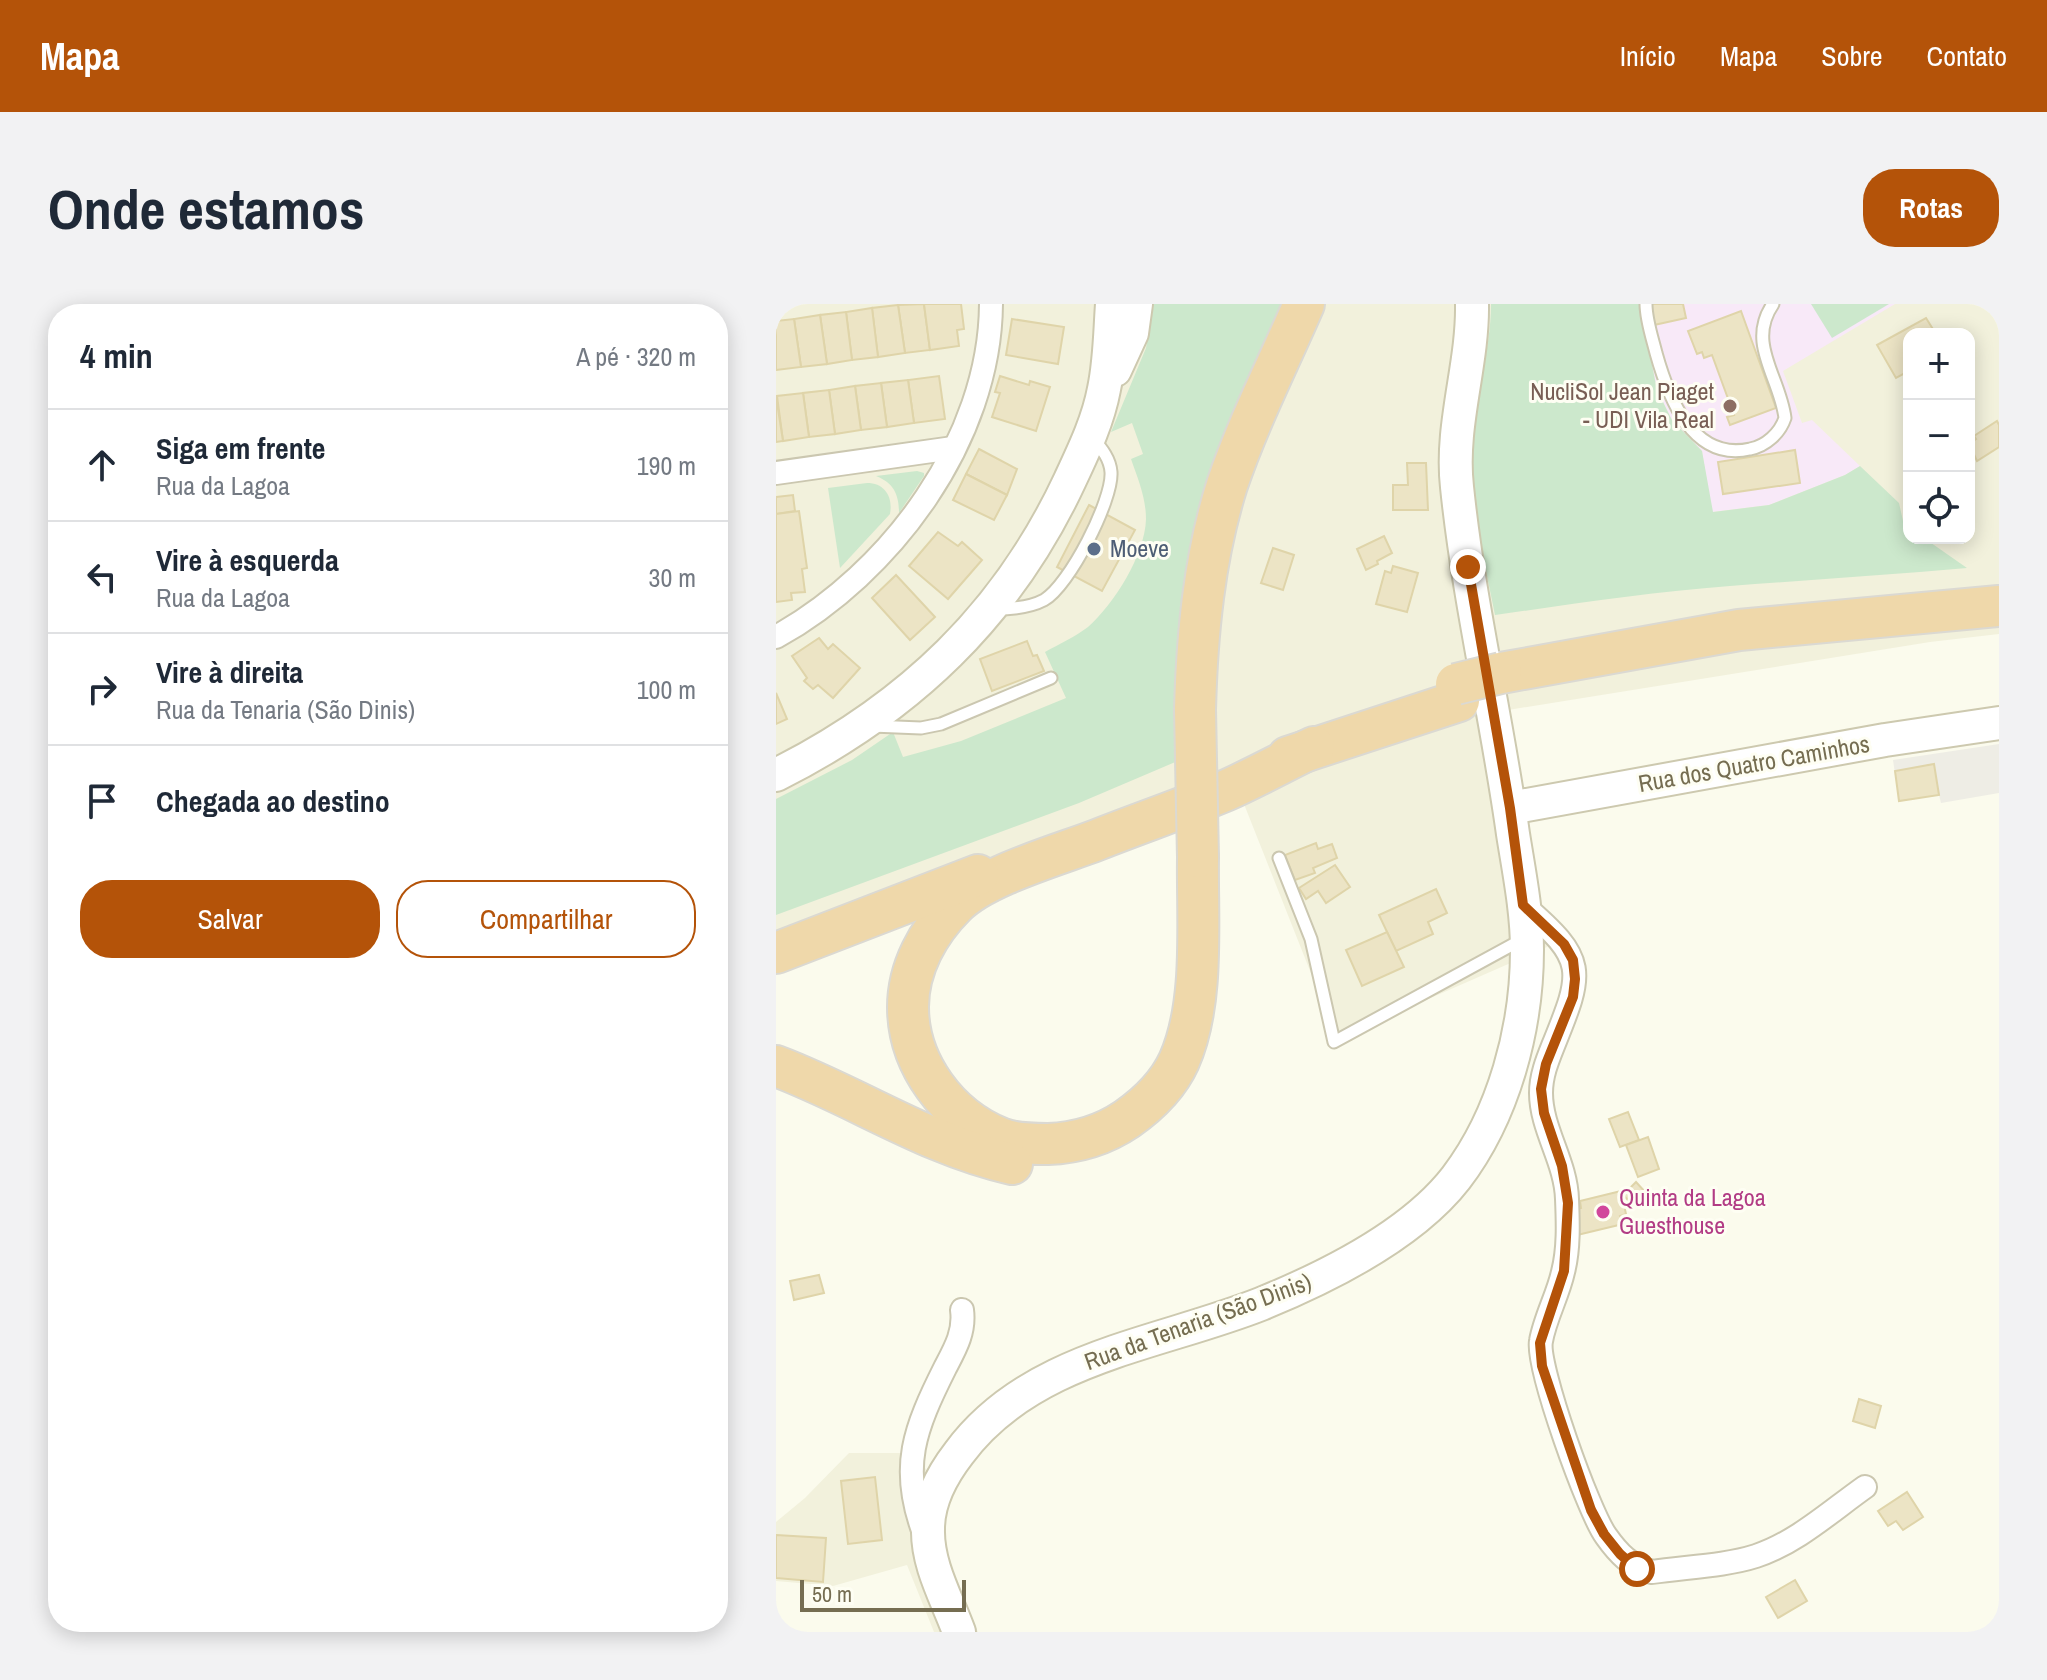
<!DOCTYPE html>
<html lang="pt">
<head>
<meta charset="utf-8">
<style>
  :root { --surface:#fff; --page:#f2f2f3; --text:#1f2937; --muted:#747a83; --line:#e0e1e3; --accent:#b45309 }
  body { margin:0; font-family:"Archivo Narrow",sans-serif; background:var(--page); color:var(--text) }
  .controls { position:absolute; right:24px; top:24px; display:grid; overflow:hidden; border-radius:16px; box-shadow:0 4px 20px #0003 }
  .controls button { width:72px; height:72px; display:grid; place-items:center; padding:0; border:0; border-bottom:2px solid var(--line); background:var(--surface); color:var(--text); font:40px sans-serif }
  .scale { position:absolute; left:24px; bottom:20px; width:166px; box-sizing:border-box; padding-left:8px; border:4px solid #756d51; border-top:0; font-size:22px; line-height:28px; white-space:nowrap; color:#756d51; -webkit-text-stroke:6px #fefef3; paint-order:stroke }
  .stop { position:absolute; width:24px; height:24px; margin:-18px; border:6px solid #b45309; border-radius:50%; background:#fff }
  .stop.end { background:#b45309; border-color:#fff; box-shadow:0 2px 8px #0008 }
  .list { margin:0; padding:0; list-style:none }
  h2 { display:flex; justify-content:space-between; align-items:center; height:104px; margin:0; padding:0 32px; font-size:34px }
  h2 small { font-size:26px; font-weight:400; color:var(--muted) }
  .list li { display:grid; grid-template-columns:52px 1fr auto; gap:24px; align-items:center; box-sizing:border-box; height:112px; padding:0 32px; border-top:2px solid var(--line) }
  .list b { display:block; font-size:30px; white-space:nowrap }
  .list p { margin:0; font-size:26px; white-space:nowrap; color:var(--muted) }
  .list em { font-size:26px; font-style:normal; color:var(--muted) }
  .actions { display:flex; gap:16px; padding:24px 32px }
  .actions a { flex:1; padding:18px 0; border:2px solid var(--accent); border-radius:32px; text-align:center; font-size:28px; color:var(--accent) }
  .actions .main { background:var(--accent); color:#fff }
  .icon { flex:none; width:44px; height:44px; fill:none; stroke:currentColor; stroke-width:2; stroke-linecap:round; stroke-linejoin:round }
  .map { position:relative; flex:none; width:1223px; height:1328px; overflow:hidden; border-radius:32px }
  header { display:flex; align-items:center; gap:48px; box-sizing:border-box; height:112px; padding:0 40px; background:var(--accent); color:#fff }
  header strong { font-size:38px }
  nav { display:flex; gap:44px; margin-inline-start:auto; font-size:28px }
  .intro { display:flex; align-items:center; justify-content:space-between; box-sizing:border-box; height:192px; padding:0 48px }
  h1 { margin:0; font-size:56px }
  .button { padding:20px 36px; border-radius:32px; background:var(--accent); color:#fff; font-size:28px; font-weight:700 }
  main { display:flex; gap:48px; padding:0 48px }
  aside { flex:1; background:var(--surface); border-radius:32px; box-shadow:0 4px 20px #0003 }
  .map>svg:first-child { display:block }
</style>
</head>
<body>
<header>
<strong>Mapa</strong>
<nav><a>Início</a><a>Mapa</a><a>Sobre</a><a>Contato</a></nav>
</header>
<div class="intro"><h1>Onde estamos</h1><a class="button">Rotas</a></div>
<main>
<aside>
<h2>4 min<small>A pé · 320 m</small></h2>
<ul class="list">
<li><svg class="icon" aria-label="ahead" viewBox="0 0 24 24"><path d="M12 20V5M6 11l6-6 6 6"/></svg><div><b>Siga em frente</b><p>Rua da Lagoa</p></div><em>190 m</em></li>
<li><svg class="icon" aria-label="left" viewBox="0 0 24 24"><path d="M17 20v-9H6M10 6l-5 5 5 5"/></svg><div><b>Vire à esquerda</b><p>Rua da Lagoa</p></div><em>30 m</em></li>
<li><svg class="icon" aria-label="right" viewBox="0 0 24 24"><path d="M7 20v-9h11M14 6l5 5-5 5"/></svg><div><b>Vire à direita</b><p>Rua da Tenaria (São Dinis)</p></div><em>100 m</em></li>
<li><svg class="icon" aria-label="arrive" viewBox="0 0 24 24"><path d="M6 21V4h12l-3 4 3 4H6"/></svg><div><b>Chegada ao destino</b></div></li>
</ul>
<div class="actions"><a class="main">Salvar</a><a>Compartilhar</a></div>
</aside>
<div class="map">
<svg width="1223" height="1328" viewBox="0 0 1223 1328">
  <rect width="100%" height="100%" fill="#fbfbed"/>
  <g fill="#f2f1dc" fill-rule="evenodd">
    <path d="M0,0H1223V330L1154,338L732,406L771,643L561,735L464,490L0,667ZM1133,30H1193V234H1133Z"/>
    <polygon points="73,1149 135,1149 173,1190 163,1244 202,1328 158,1328 131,1261 57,1282 0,1277 0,1218 29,1194"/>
  </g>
  <polygon fill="#eeede5" points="1223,440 1223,489 1165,499 1163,491 1123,497 1117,456"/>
  <polygon fill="#f8e9f8" points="864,0 1119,0 1007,67 1026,119 1036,116 1084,162 1069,171 993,201 936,208 926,147 896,116 881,86"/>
  <g fill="#cce8cc">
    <path d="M378,0H514L404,456L303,499L0,611V495L76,456L117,428L127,453L185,437L290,394L269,348C283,340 299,333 312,323C338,300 369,251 370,215C370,194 362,175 355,155L367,150L356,119L335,128L370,44Z"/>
    <path d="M715,0H864L881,86L896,116L926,147L937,208L993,201L1069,171L1084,162L1123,199L1127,217L1133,222V234H1148L1191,264C1112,271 1033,276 954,282C875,288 797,300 719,311C708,255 693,197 696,140C698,93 715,48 715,0Z"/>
    <polygon points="1035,0 1113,0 1056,34"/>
    <path d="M141,167L148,169V172L123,209C123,191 118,179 100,172Z"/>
    <path d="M91,179C109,179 117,193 114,210L64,264L52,184Z"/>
  </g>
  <g fill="#ece4c5" stroke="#dfd4a9" stroke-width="2">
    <polygon points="148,0 154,46 129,49 122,1"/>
    <polygon points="148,0 185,0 188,25 181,26 183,42 154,46"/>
    <polygon points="873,0 907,0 910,14 878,21"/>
    <polygon points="122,1 129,49 102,53 96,4"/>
    <polygon points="96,4 102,53 76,56 70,8"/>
    <polygon points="965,7 1000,104 954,121 951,113 958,111 936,51 928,54 926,48 921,50 912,27"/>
    <polygon points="70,8 76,56 51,60 44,11"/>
    <polygon points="44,11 51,60 25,63 18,15"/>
    <polygon points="1150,14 1160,30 1133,30 1133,67 1120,74 1101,41"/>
    <polygon points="18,15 25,63 0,66 0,17"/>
    <polygon points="236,15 288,23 282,60 230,51"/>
    <polygon points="163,72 169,115 138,119 132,76"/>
    <polygon points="224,72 253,81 254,77 274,83 260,127 216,113 224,89 219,88"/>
    <polygon points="132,76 138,119 111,123 105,79"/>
    <polygon points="105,79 111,123 85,126 79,82"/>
    <polygon points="79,82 85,126 59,130 53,86"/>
    <polygon points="53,86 59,130 33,133 27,89"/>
    <polygon points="27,89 33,133 7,137 1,92"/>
    <polygon points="0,92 7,137 0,138"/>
    <polygon points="1221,117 1223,121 1223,143 1201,157 1193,140 1200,135 1198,132"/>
    <polygon points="203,145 241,165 231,191 190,170"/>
    <polygon points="1019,146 1024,179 947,190 942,158"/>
    <polygon points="631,159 650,159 652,206 617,206 617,181 632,181"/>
    <polygon points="190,170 231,191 218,216 177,196"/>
    <polygon points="17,191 19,207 0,210 0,193"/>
    <polygon points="313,201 359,226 326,287 281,263"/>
    <polygon points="23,207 31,264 26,265 29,288 15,289 16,296 0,298 0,210"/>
    <polygon points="162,228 182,242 186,238 206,256 172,295 133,262"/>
    <polygon points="608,232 616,249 601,257 602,260 590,266 581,245"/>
    <polygon points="497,244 518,251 507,286 485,279"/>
    <polygon points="617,262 642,269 631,308 600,300 609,267 615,269"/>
    <polygon points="120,271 159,313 134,336 96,294"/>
    <polygon points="43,334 52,345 57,340 84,364 57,394 42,381 37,385 28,377 31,374 16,352"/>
    <polygon points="251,337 257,352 261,351 268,367 216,387 204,355"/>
    <polygon points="0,389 11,415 0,420"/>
    <polygon points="1158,460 1163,491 1123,497 1119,467"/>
    <polygon points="540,539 542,545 556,540 561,554 537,564 539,569 519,576 509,551"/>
    <polygon points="559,561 574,583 550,599 542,587 530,595 523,584"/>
    <polygon points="660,585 671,609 652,618 657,630 620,647 603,611"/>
    <polygon points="611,628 628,663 586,682 570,646"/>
    <polygon points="852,808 863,836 844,843 833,815"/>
    <polygon points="872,833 883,865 862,873 850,841"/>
    <polygon points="860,878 871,890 859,903 847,891"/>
    <polygon points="845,887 850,910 844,912 847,920 793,933 793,907 805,904 804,897"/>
    <polygon points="43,971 48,989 18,996 14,977"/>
    <polygon points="1083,1095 1105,1102 1099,1124 1077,1117"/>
    <polygon points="99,1173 106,1236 72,1240 65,1177"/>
    <polygon points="1131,1188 1147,1213 1127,1226 1120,1217 1112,1222 1102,1207"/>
    <polygon points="0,1231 50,1234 47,1278 0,1274"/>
    <polygon points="1019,1276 1031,1297 1002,1314 990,1293"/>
  </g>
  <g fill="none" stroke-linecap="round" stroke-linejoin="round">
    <g stroke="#cbc7b0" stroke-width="15">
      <g id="lane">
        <path d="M870,0C870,16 876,33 880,49C892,92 916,158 974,145C990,142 1004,129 1009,114C1004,73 970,39 997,0"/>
        <path d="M220,305C236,305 253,304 268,296C293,282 337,196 335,168C334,155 326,145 318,136"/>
        <polyline points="96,422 145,424 165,420 275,374"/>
        <polyline points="503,554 535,635 558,738 747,635"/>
      </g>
    </g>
    <g stroke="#cbc7b0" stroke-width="26">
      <g id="street">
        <polyline points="0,169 177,144"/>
        <path d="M0,333C115,269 214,136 215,0"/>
        <path d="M747,601C811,656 808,666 777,742C771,757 765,772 765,789C765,825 790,858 791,895C792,918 793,945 787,968C782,991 769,1014 765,1037C760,1062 813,1209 830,1232C842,1249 855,1263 876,1268C909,1263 949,1262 980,1252C1020,1239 1055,1207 1089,1183"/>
        <path d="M148,1229C123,1163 139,1124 169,1064C179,1045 189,1028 186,1006"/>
      </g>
    </g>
    <g stroke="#cdc9af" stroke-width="36">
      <g id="secondary">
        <polyline points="339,66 356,29 360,0"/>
        <path d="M0,471C133,404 231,311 294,176C308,146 322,117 328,85C334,57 334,28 336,0"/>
        <polyline points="734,504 1109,436 1223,419"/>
        <path d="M183,1328C171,1295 151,1261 152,1225C152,1196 166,1171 183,1149C254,1053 381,1041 485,1000C551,973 635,932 680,874C728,811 751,724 751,646C751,607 743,568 737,530C721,414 693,299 681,183C674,121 697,62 696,0"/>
      </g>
    </g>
    <g stroke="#dbd9d2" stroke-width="44">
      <g id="highway">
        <polyline points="725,369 963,326 1223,302"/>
        <path d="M419,406C421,331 428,254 451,181C472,119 502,60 528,0"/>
        <polyline points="512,453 683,397"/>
        <path d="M422,553C421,616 429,699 403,757C392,781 371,801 351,815C326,832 301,839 272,840C257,840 238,840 224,834C172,813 132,760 132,703C132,664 152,628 179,601C207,572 282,551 321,536C364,519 408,504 451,486C480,473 509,457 538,443"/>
        <polyline points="0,649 202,571"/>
        <path d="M0,762C80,792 151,841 236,860"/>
      </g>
    </g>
    <use href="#lane" stroke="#fff" stroke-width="11"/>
    <use href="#street" stroke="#fff" stroke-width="22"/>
    <use href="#secondary" stroke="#fff" stroke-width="32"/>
    <use href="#highway" stroke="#efd8aa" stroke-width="40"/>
    <g stroke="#dbd9d2" stroke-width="44" stroke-linecap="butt">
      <g id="highway-bridge">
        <polyline points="680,380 725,369"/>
        <polyline points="419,406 422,553"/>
      </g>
    </g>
    <use href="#highway-bridge" stroke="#efd8aa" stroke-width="40"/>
  </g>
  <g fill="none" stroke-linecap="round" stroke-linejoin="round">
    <polyline stroke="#b45309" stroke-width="10" points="692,263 734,504 747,601 788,640 797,656 799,675 797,693 770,760 765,785 768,809 786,862 792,899 788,967 764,1039 766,1062 815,1206 828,1230 844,1250 861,1265"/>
  </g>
  <circle fill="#8d6e63" stroke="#fefef3" stroke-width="3" cx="954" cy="102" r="8"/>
  <circle fill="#5c6f8a" stroke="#fefef3" stroke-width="3" cx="318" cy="245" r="8"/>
  <circle fill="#d1479c" stroke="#fefef3" stroke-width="3" cx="827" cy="908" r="8"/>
  <g text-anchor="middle" stroke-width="6" stroke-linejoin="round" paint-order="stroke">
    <g font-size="24" fill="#785e54" stroke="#fefef3" text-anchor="end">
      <text x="938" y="96">NucliSol Jean Piaget<tspan x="938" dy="28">- UDI Vila Real</tspan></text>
    </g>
    <g font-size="24" fill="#4e5e75" stroke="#fefef3" text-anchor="start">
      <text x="334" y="253">Moeve</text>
    </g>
    <g font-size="24" fill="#756d51" stroke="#fefef3">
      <text transform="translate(978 460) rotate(-10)" y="8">Rua dos Quatro Caminhos</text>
      <text transform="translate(422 1018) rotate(-20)" y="8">Rua da Tenaria (São Dinis)</text>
    </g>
    <g font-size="24" fill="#b23c85" stroke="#fefef3" text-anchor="start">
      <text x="843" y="902">Quinta da Lagoa<tspan x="843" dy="28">Guesthouse</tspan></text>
    </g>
  </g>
</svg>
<div class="controls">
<button>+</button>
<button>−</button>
<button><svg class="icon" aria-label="locate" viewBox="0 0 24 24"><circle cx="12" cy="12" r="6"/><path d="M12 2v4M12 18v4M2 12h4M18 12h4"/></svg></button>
</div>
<div class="scale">50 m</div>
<div class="stop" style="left:861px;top:1265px"></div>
<div class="stop end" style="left:692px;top:263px"></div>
</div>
</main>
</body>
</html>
